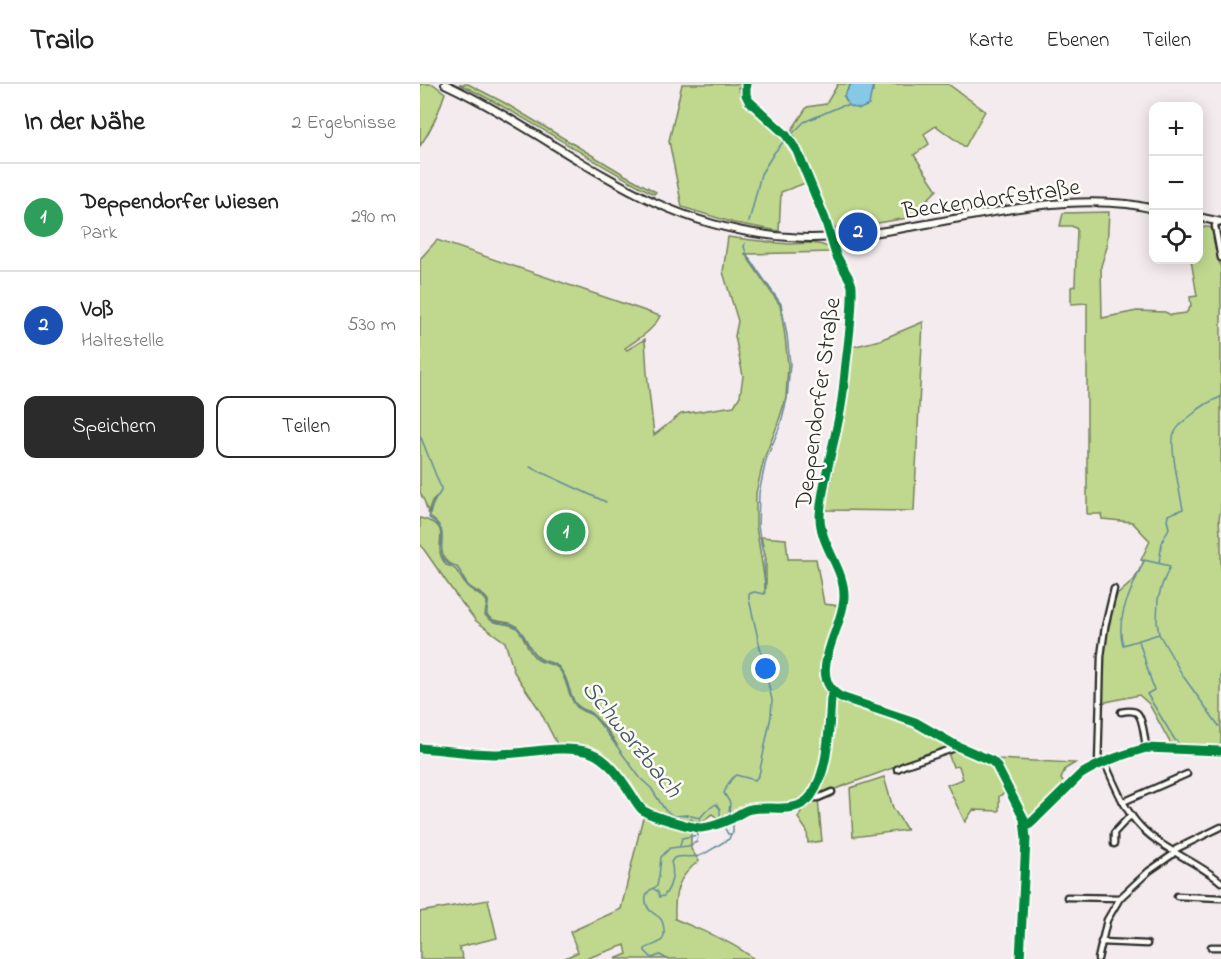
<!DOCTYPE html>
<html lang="de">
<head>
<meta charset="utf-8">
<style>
  :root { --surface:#fff; --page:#f6f6f6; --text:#222; --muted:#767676; --line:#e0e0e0; --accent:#2b2b2b }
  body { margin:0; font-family:"Indie Flower",sans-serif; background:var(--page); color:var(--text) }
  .controls { position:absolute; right:18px; top:18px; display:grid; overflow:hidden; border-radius:12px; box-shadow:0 3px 15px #0003 }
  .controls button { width:54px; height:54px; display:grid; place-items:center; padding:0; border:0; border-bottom:2px solid var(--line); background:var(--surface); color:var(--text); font:30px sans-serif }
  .you { position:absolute; left:346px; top:585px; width:21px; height:21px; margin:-15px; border:4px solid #fff; border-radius:50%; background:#1a73e8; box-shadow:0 0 0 9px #1a73e833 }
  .badge { display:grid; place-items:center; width:39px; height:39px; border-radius:50%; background:var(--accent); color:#fff; font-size:20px; font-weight:700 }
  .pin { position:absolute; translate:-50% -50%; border:3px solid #fff; box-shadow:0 2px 6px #0006 }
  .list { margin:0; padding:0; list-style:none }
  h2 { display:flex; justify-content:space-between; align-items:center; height:78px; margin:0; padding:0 24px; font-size:26px }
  h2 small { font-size:20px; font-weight:400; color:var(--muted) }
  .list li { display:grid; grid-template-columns:39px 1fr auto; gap:18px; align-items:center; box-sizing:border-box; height:108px; padding:0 24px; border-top:2px solid var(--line) }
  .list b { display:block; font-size:22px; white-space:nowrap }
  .list p { margin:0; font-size:20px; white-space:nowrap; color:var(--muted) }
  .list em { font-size:20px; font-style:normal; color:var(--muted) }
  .actions { display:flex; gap:12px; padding:18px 24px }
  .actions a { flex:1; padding:14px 0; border:2px solid var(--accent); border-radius:12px; text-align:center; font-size:21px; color:var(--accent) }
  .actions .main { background:var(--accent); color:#fff }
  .icon { flex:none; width:33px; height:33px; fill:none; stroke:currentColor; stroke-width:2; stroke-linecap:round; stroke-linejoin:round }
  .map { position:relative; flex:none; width:801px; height:875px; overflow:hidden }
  header { display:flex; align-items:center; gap:36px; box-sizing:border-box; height:84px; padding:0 30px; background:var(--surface); border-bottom:2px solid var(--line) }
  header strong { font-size:28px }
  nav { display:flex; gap:33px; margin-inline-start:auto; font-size:21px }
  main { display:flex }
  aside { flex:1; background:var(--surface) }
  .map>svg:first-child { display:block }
</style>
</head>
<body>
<header>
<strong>Trailo</strong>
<nav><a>Karte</a><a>Ebenen</a><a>Teilen</a></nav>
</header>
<main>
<aside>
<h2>In der Nähe<small>2 Ergebnisse</small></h2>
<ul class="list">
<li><span class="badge" style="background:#2e9e5b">1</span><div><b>Deppendorfer Wiesen</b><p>Park</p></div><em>290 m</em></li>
<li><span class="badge" style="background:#1a4fb4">2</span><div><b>Voß</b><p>Haltestelle</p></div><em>530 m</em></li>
</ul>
<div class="actions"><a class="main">Speichern</a><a>Teilen</a></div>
</aside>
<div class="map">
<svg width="801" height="875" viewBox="0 0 801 875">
  <rect width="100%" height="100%" fill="#f4ebee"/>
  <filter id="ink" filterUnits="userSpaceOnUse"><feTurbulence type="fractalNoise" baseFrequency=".0167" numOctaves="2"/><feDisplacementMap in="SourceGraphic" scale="12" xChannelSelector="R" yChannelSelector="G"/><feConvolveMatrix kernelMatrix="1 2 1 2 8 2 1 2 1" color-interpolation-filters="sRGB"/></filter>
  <g filter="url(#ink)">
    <g fill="#bfd88e" stroke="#75825c" stroke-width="1.5">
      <path d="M0,0H13L25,9C19,28 12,45 0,62Z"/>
      <path d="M39,0H48L83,18L205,91L236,108L234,110C168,76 107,32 39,0Z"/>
      <path d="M262,0H321L318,4C325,24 346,34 360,48C373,62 380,80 388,98L361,108L359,147L314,139L262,123L249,57Z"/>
      <polygon points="418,0 431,0 424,12 453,8 453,0 528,0 565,27 545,63 516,42 504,50 509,60 494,71 517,106 506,117 493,133 440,142 415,144 412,141 381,63 371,47 387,23 406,20"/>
      <polygon points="689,128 687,163 681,182 682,234 717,227 745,228 751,231 766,229 771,222 770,213 777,212 771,176 778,176 779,142 793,144 801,186 801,426 799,434 800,450 801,451 801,659 797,663 752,662 729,620 719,611 681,619 684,565 692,525 697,511 714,496 724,477 721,476 730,457 712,438 682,435 681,430 667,430 667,219 651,220 651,203 655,202 657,145 652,142 640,142 643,129"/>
      <path d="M308,153C329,156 349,158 370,160C383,160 396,157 408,163L412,168L325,170L360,221L365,252L368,281L366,314L357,342L344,375L336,409V442L346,505V475L341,453L366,455L368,475H396L404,520L420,522L414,543L403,570L401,585L408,612L405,656L402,678L392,706L384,715L372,721H333L323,724L313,731L300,736L292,730C284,734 284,743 274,739L273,736L271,735L264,738L230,728L223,722L199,689L190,678L180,669L169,664L137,660L119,625L94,588L85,558L56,537L35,510L0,460V434C5,435 10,437 14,439C25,445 19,457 20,467C20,473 23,476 26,481C40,483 39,496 49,504C54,508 60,511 65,515L67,518L65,531C75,544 88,536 98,545C106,554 108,570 118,576C125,580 134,579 139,585C148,596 147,613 157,623C161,628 168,628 173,632C181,640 189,652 196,661H197C192,652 182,639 174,632C169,626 161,626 155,619C149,610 149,598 143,589C134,574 127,581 117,572C108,565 106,550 96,542C87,535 75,541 67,531C66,527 69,520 68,517C67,511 54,507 49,502C39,493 44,483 28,479C12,461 34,450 10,433L9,429L17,412L12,418L8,428L5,419L0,408V175L17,156L240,232C232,248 219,254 205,264L207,266L225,255L227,289L234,351L261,330L314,322L320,312L323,292L315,252L318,237L303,188Z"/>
      <polygon points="503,238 494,427 404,426 424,332 432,263 460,256"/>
      <path d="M419,615L491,639L530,661V663L399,711H396C397,703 404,690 406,680C411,660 412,639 413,619Z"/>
      <polygon points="535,667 570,679 575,685 587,708 579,712 579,727 553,726 545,738 527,701 543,695 539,682 533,683 528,669"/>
      <polygon points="576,675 655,679 645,685 641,695 645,701 612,734 607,734"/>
      <polygon points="464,693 473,724 487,746 433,753 430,704"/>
      <polygon points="398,715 402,757 388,759 387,747 378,734 381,728 380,725 392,717"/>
      <path d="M227,732L271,746V765L279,777C257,793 254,809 255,835C282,847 310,856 334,875H195L207,870L205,861L165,875H143L158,868L150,848L201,825L222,737L224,733Z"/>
      <polygon points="68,816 77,854 39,863 43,875 0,875 0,828"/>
    </g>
    <polygon fill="#86c9e7" stroke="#628a9c" stroke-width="1.5" points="431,0 453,0 449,21 440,25 429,22 424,12"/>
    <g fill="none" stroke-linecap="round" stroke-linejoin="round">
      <g stroke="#628a9c" stroke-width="1.5">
        <polyline points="371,51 384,38 421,22 429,21"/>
        <polyline points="329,138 341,90 354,69 365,56"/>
        <path d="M0,351L21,404V407L13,419L9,434C12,436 15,437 17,439C27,449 17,465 24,476C27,481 31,480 36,483C42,487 42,497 48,503C53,507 66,511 67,517C68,518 66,529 66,531L73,537L80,539L91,540L95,542L104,552L114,570L119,575L138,582L144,592L156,622L174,632L190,653L221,695L231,704L245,726L254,732L267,731L280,734L278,741"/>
        <polyline points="110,383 186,418"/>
        <path d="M739,479L742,458L749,444L747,436L748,431L763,425C760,410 749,361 754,350C757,342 766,335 773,330C780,323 792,316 801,313"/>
        <path d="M739,550L703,561C694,533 714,502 724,476L750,482L742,501L738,515L737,537L739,550L763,592L799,642"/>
        <polyline points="719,557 734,606 727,610 755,656 758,658"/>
        <path d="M310,732L309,729L310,719L304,709C307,702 310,695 316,691L335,696L339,691L351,632L352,616L329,515V510L334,508L345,510L344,477L338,442L339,409L346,376L360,342L367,315L370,280L367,251L361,220L327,171L324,163L325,159"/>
        <path d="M280,734L287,726L296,720L300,725C299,734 303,742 308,750H310"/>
        <polyline points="260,762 262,754 278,751"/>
        <path d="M234,805L238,808L239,813L244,812C251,803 255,789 251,778L254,774C262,771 270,774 279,772C290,768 299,760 309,755L311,750L313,749V742L314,739L313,736"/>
        <path d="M247,875L240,871L232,874L225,867V865C231,861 237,861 242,856C246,851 244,839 240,834C239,833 233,829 232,828C226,824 223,813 229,807C231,805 234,804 237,802L239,792L241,773L250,764L268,762L277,758L278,750"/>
      </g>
      <g stroke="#2b2b2b" stroke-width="9">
        <g id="minor">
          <path d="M326,0V11L329,17C339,30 355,39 366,51C385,71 402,126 410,153"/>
          <polyline points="797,137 795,142 801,174"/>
          <path d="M701,628C706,627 713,626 717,629C723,634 725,656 726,664"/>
          <path d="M0,664C26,666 52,670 78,670C107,670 140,660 169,668C189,675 202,696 213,713C216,717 219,724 224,727C231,732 272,744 281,744C291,743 302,739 311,735C318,731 324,726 331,725C351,721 377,731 391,712C409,687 409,643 411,614L414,609"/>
          <path d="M685,679C695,701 704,726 721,743C744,767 777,777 801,798"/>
          <polyline points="678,682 681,572 685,543 694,505"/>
          <polyline points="477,685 485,681 532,665 535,661"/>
          <polyline points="390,714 398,714 412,708"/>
          <polyline points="703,718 767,690"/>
          <path d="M605,742L610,740L660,691C678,679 705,670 726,664L801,667"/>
          <polyline points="694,760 694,749 708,734 712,732"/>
          <polyline points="757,812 801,814"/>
          <polyline points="647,813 700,814"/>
          <polyline points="681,858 727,860"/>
          <polyline points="791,863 801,863"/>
          <polyline points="678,875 687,836 700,814 729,787 752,771 756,765 801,743"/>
        </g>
      </g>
      <g stroke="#2b2b2b" stroke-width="10">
        <g id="tertiary">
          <path d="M25,0C98,34 162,84 234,118C277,138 323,150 369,153C406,156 442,151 478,145C553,133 630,112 707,120C716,121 725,123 734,125"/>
          <polyline points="778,133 801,138"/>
          <path d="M410,153L419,176L430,196L432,210C429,250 427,292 419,332C415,353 411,374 407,395C404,408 400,422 400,435C402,463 425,485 424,513C424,544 384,592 421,613L495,638L535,661L572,677L576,681L604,735L606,755L600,875"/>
        </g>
      </g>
      <use href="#minor" stroke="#fdfcf7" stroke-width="4.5"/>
      <use href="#tertiary" stroke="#fdfcf7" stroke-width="6"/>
      <g stroke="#fdfcf7" stroke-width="13">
        <g id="cycleway">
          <path d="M326,0V11L329,17L366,51L377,67L405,135L416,171L430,196L432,202C433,227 429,253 426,279C424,297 423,315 419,333C413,364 402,400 400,431C399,461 425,484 424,513C424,544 384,592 421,613L495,638L535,661L572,677L576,681L604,735L606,755L600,875"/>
          <path d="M0,664C26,666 52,670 78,670C107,670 140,660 169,668C189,675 202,696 213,713C216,717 219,724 224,727C231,732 272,744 281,744C291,743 302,739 311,735C318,731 324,726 331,725C351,721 377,731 391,712C409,687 409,643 411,614L414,609"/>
          <path d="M605,742L610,740L660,691C678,679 705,670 726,664L801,667"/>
        </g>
      </g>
      <use href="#cycleway" stroke="#00873e" stroke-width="9"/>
    </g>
  </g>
  <g text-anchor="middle" stroke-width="5" stroke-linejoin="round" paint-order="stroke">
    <g font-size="24" fill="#2b2b2b" stroke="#fdfcf7">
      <text transform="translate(571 114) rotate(-8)" y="8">Beckendorfstraße</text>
      <text transform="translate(397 319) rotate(-82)" y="8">Deppendorfer Straße</text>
    </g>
    <g font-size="26" font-style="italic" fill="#465a63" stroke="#fdfcf7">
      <text transform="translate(213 654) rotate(51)" y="9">Schwarzbach</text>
    </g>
  </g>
</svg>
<div class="controls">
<button>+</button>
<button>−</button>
<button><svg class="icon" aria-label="locate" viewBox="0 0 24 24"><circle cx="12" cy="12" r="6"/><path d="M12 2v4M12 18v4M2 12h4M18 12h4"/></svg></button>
</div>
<div class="you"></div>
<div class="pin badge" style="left:146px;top:448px;background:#2e9e5b">1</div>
<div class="pin badge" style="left:438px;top:148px;background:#1a4fb4">2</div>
</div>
</main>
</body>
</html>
